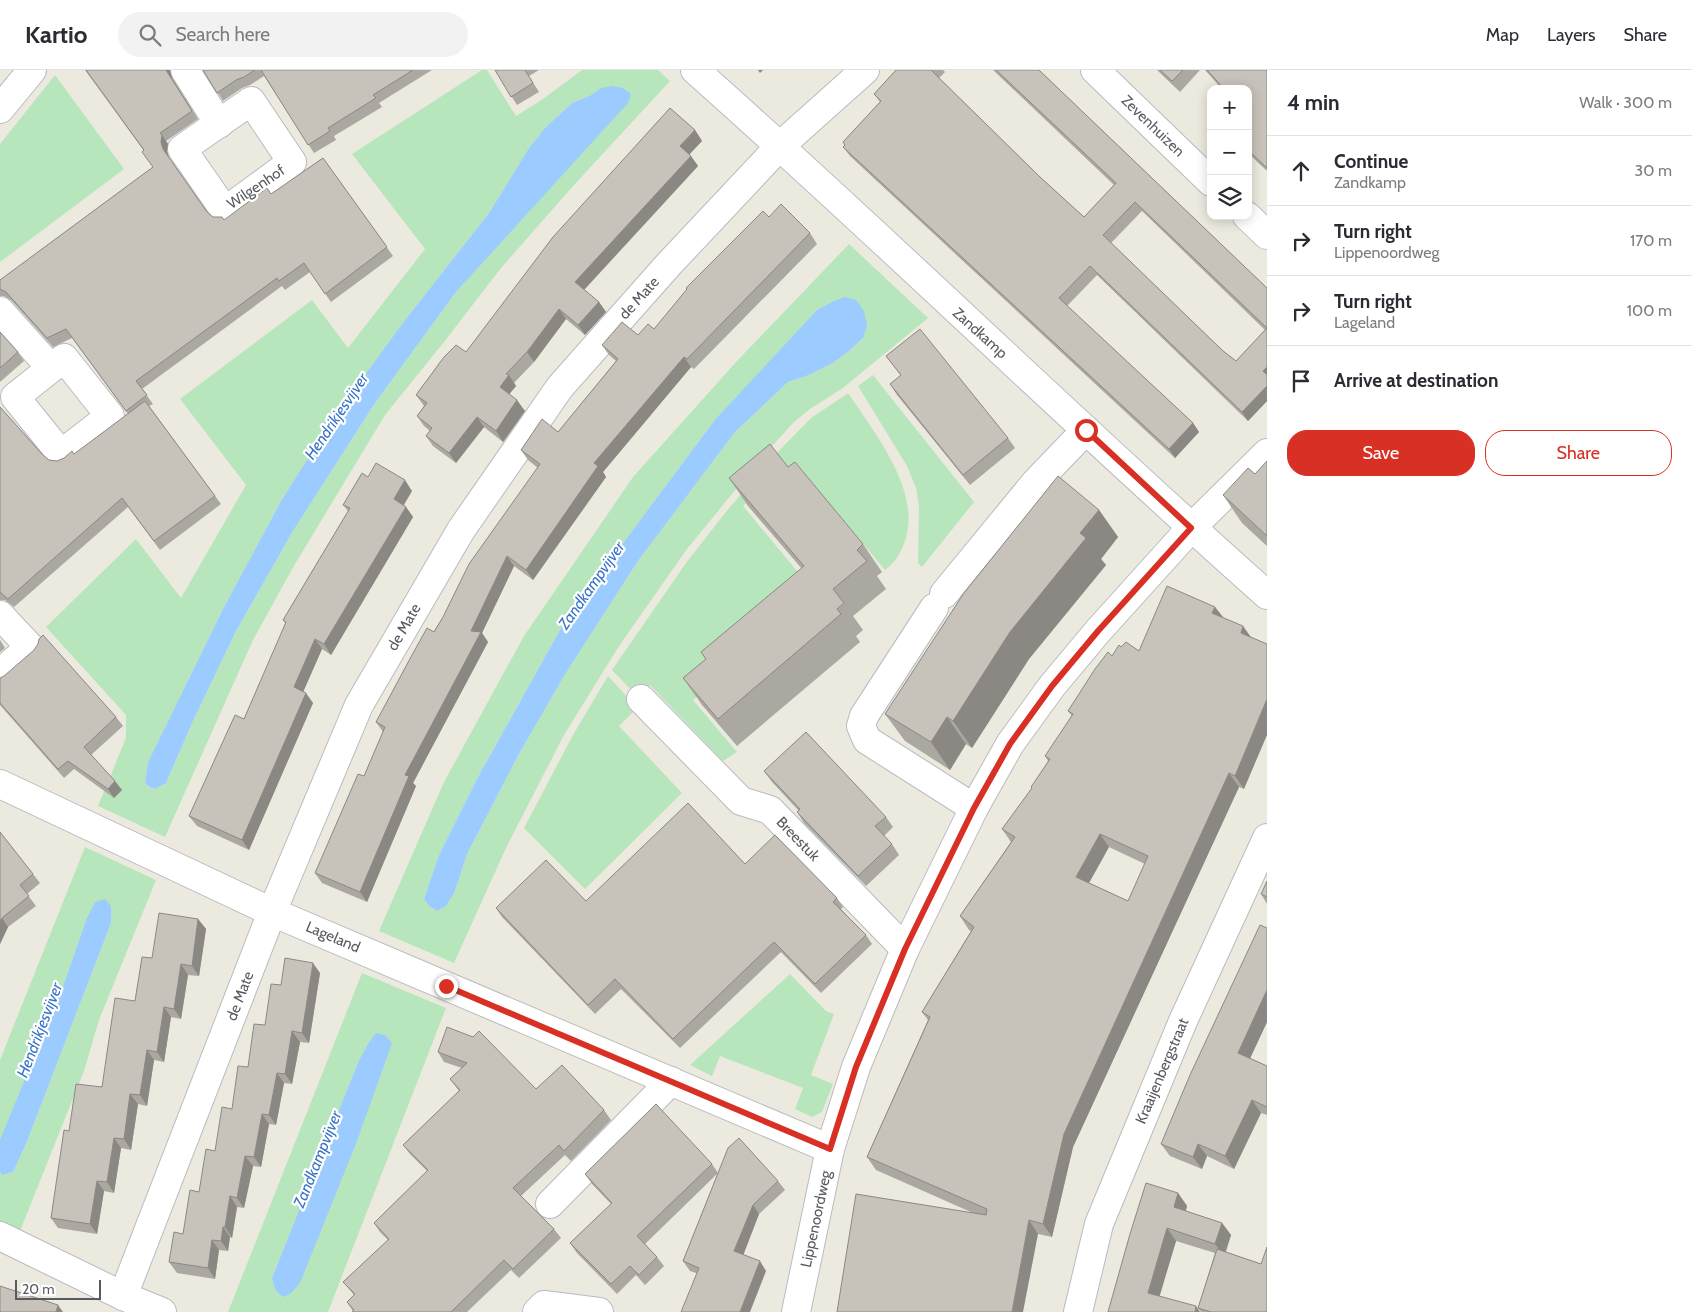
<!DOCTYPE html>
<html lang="en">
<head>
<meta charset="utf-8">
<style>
  :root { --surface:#fff; --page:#f2f2f3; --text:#2b2b33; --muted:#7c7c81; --line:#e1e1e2; --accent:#d93025 }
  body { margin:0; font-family:Cabin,sans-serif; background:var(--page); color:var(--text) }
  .controls { position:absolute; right:15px; top:15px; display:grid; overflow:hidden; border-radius:10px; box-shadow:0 2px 12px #0003 }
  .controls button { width:45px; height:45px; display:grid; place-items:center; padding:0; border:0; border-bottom:1px solid var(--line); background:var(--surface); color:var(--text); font:25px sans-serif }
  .scale { position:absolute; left:15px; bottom:12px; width:86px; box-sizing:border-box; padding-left:5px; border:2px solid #575b61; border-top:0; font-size:14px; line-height:18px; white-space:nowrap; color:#575b61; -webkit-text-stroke:4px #fff; paint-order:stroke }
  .stop { position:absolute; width:15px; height:15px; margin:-11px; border:4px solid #d93025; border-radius:50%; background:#fff }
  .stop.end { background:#d93025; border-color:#fff; box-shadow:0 1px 5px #0008 }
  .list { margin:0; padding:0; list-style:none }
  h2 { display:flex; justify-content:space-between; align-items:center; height:65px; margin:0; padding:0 20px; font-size:21px }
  h2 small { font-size:16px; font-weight:400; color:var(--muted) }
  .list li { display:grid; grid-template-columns:32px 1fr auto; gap:15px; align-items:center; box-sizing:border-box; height:70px; padding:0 20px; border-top:1px solid var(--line) }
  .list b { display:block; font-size:19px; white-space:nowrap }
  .list p { margin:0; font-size:16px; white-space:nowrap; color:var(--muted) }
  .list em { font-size:16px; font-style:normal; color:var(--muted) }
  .actions { display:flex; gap:10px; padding:15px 20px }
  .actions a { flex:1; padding:11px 0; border:1px solid var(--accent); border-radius:20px; text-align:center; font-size:18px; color:var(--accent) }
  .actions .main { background:var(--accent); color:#fff }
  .icon { flex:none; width:28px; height:28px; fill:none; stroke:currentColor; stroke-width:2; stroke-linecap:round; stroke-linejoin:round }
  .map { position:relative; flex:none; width:1267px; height:1242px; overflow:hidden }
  header { display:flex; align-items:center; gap:30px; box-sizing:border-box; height:70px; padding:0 25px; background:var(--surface); border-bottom:1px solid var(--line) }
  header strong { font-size:24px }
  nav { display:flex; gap:28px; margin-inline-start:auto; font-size:18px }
  .search { width:350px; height:45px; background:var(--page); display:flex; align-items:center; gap:12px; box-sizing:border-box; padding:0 18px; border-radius:28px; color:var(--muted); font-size:19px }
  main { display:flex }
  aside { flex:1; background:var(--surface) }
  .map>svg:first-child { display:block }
</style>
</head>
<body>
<header>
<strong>Kartio</strong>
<div class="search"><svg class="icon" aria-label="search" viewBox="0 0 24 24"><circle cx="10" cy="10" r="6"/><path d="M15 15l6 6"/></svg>Search here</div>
<nav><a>Map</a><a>Layers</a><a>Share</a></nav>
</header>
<main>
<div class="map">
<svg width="1267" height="1242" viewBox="0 0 1267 1242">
  <rect width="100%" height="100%" fill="#eceade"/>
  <g fill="#b8e6bc" fill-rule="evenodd">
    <path d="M482,0H487L516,46L543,29L582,0H658L670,11L574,115L501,198L444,272L385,345L295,494L253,570L165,767L98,736L126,668V645L46,557L136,469L181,528L246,415L180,329L312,230L348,278L425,179L352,84ZM601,18L531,138L456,222L375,333L293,461L236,561L193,651L166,713L155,719L148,717L145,713L148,692L223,539L281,431L334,347L402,254L489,143L529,78L545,58L572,33L591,25Z"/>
    <polygon points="55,5 124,99 0,192 0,74"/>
    <path d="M849,174L928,248L843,318L810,339L794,352L763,386L687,479L619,576L564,665L506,778L454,893L379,861L444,712L524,566L633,407L737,291ZM863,268L849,281L833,293L809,305L788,312L735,362L638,491L564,606L519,684L467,784L455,821L437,841L429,836L424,829L439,785L478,707L565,551L714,351Z"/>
    <polygon points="873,305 974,432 922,497 918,493 919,436 916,418 907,396 858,316"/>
    <path d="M847,324H849C876,366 925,424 903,476C899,485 894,494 885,500L796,393L743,436L817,525L693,630L737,682L723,691L650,615L638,627L612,600L686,493L725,443L769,391L811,348Z"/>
    <polygon points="608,606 633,633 629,638 633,642 619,656 682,723 585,819 524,758 573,665"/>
    <polygon points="85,777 156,810 99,950 84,1001 20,1161 0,1151 0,1102 4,1105 13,1102 26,1074 111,853 86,850 65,911 0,1071 0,990"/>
    <path d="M362,903L446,938L328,1242H228ZM376,963L284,1227C275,1223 274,1218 272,1208L359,990L369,972Z"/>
    <polygon points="790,904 826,941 834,944 811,1005 833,1014 822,1042 812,1047 795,1039 803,1018 720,986 712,1006 690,995"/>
  </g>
  <g fill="#9bcbff">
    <polygon points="612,16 623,18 631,24 628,33 456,222 375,333 293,461 236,561 193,651 166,713 155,719 149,717 145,713 148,692 223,539 281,431 334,347 402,254 489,143 529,78 545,58 572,33 591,25 601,18"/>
    <polygon points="845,227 856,230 864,241 867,255 863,268 849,281 833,293 809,305 788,312 735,362 638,491 564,606 519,684 467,784 455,821 446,836 437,841 429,836 424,829 439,785 478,707 565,551 714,351 817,240 834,231"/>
    <polygon points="105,829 111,836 111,853 26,1074 13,1102 3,1105 0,1102 0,1070 65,911 86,850 95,832"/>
    <path d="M376,963L385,965L392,973L357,1071L300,1213L291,1223L284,1227C275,1223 274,1218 272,1208L359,990L369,972Z"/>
  </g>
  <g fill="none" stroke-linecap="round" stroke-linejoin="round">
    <g stroke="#b9bbc1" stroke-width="30">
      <g id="minor">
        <polyline points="185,0 219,54"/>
        <path d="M695,0C889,172 1073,353 1267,525"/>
        <polyline points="1095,0 1211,112"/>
        <polygon points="251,31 292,92 225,141 182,79"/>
        <polyline points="0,39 32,0"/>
        <polyline points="1247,146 1267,165"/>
        <polyline points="0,241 51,298"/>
        <polygon points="64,288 110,346 61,384 15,327"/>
        <polyline points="944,524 1035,413 1086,360"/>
        <polyline points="934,538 864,646 861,656 867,670 974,738"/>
        <polyline points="0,545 30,577 0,603"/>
        <polyline points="641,629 741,731 770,740 905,879"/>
        <polyline points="0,714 272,842 830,1079"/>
        <polyline points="550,1134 671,1011"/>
        <polyline points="0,1166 123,1226 162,1242"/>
        <polyline points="123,1226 272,842 359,635 461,460 560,317 669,194 780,76 865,0"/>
        <polyline points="537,1242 544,1235 599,1242"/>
        <polyline points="796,1242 830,1079 856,997 905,879 974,738 1010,674 1052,616 1098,561 1191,458 1267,383"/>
        <polyline points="1078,1242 1099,1154 1183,951 1267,768"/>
      </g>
    </g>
    <use href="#minor" stroke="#fff" stroke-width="28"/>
  </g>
  <g fill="#aba8a1" fill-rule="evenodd">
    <polygon points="85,0 170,0 172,8 198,49 166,71 168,74 167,81 169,88 207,142 213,147 224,150 271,124 323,88 393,186 331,232 310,202 285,220 282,216 142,319 153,334 149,336 221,434 160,480 128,437 14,537 5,530 0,530 0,337 43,385 49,390 57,391 74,384 128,344 72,268 53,277 12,231 4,226 0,226 0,210 153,97 144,81"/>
    <polygon points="203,0 432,0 379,33 382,37 334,66 336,70 314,83 264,6 250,15 242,18 223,31"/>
    <polygon points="495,0 539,0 529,6 539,22 517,35"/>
    <path d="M896,0H943L945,2L939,8L1040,107L1084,147L1114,115L993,0H1039L1267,218V331L1248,351L1097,205L1067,236L1193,353L1199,362L1175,388L850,86L843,77L845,75L843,72L880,32L874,24ZM1142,141L1265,260L1236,291L1222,280L1111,173Z"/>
    <polygon points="1157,0 1200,0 1180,22"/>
    <polygon points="1205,0 1267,0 1267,101 1248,83 1248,19 1222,19"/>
    <polygon points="695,60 702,71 689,84 698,96 584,220 599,232 606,242 585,265 566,249 534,292 514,313 516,316 509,324 525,341 503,372 484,357 456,393 433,376 426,366 430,361 424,356 417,346 424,336 416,325 466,282"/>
    <polygon points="769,147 810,163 817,174 694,299 691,297 603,402 606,407 533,510 514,496 482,563 488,572 413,713 416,716 367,832 322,813 315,803 364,706 383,662 376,652 538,398 528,390 521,380 558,362 616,291 609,285 602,275 638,265 654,259"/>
    <polygon points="0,262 18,282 24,291 0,312"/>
    <polygon points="886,286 1008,368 1015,378 970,415 897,325 890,314 901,306"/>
    <polygon points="1267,391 1267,476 1242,453 1223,425 1255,404"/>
    <polygon points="788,397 863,474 882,502 877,506 886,519 853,546 863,560 856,566 860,572 737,676 702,635 683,608 706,589 701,582 802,499 748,436 729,408"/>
    <polygon points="368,407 412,421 404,435 406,437 413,447 331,585 322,579 303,621 313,633 249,780 197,756 189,746 244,649 286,554 283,550 348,441 343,435"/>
    <polygon points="1099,440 1118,467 1101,489 1106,495 1029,589 972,678 966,674 950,700 905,671 885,644"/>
    <path d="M1215,537L1223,547L1244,719L1239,717L1073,1077L1052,1167L1038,1164L973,1143L876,1100L867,1087L928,950L922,942L971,861L969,860L960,846L1011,772L1002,759L1032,718L1048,691L1045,686L1072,646L1068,641L1112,586L1121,577L1139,581ZM1109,777L1145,794L1128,831L1089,813Z"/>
    <polygon points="0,570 5,578 0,582"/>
    <polygon points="0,608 116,647 123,656 91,685 122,720 114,728 74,699 64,708 0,635"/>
    <polygon points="764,701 886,747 893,757 884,766 892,774 899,785 866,816 804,753 797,742 799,741 772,712"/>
    <polygon points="0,762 40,813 27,824 36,836 8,857 0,874"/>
    <polygon points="745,794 837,828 843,837 841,839 866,865 872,874 821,923 781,882 680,978 621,919 595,944 502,847 496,838 586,831"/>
    <polygon points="1267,811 1267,834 1261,824"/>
    <polygon points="198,849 206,859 199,906 188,905 181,949 171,947 164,992 154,990 147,1036 138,1034 131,1080 121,1078 114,1123 104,1121 97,1164 58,1158 51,1148 69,1061 102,1017 135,931"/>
    <polygon points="1267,858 1267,952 1250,988 1267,996 1267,1045 1261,1043 1234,1099 1207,1086 1202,1099 1170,1086 1161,1074"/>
    <polygon points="320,903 309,973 300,972 292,1014 284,1013 276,1055 269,1054 261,1097 253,1096 244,1138 237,1137 232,1168 230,1167 228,1181 219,1180 215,1209 177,1203 169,1192 183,1164 248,997 281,915"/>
    <polygon points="438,982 536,1019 604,1040 611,1050 571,1091 565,1085 521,1126 554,1159 561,1168 519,1208 511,1200 467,1242 352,1242 353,1241 347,1232 354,1225 343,1212 388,1170 380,1162 374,1153 427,1101 410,1084 403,1075 459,1021 450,1009 462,998 444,992"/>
    <polygon points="712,1094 718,1103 778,1111 785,1120 759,1144 743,1185 766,1201 696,1203 690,1201 683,1191 718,1103 645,1174 657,1187 664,1196 645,1215 636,1205 617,1224 577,1183 570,1173 611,1134 592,1114 585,1104"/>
    <polygon points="1178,1123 1187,1136 1186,1141 1222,1153 1231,1165 1226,1182 1261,1194 1267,1242 1201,1242 1198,1238 1215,1183 1176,1171 1159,1226 1108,1242"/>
  </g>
  <g fill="#8b8883">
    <polygon points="166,0 170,0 172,8 198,49"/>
    <polygon points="758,0 763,0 760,3"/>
    <polygon points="695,60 702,71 688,86 680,76"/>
    <polygon points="162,65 168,74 167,81 169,88 163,79 161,72"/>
    <polygon points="691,86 698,96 582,222 575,212"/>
    <polygon points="599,232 606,242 585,265 578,255"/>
    <polygon points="559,239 566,249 534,292 527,282"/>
    <polygon points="684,287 691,297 603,402 606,407 533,510 526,500 594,393"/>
    <polygon points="1267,297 1267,307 1263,301"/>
    <polygon points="509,305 516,316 507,327 500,317"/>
    <polygon points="1267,316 1267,331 1248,351 1242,342"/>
    <polygon points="517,330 525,341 503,372 496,361"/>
    <polygon points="477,347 484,357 456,393 449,383"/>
    <polygon points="1193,353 1199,362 1175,388 1169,379"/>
    <polygon points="405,410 412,421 401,439 394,429"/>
    <polygon points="406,437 413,447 331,585 324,574"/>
    <polygon points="1099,440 1118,467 1101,489 1106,495 1029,589 972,678 953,651 1010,562 1080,463"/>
    <polygon points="507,486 514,496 482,563 488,572 413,713 416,716 367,832 360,822 405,705 471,561"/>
    <polygon points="1215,537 1225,550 1212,543"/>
    <polygon points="1243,556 1253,570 1241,563"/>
    <polygon points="315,569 322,579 301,627 294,617"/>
    <polygon points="306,623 313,633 249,780 242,770"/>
    <polygon points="1267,629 1267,665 1244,719 1235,706"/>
    <polygon points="947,647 966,674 950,700 931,672"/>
    <polygon points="1229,703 1239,717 1073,1077 1052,1167 1043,1154 1064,1064"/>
    <polygon points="115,711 122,720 114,728 108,719"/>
    <polygon points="1100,764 1109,777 1085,820 1076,807"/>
    <polygon points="2,848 8,857 0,874 0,851"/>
    <polygon points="198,849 206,859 199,906 192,896"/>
    <polygon points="313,893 320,903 309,973 302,963"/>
    <polygon points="181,894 188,905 181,949 174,939"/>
    <polygon points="1267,920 1267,952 1247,995 1238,983"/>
    <polygon points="164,937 171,947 164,992 157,982"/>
    <polygon points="292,961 300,972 292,1014 285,1004"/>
    <polygon points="147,980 154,990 147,1036 140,1025"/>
    <polygon points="277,1003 284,1013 276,1055 269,1045"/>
    <polygon points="130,1024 138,1034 131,1080 124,1069"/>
    <polygon points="1252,1030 1261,1043 1234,1099 1225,1086"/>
    <polygon points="262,1044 269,1054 261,1097 254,1087"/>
    <polygon points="114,1068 121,1078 114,1123 107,1112"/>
    <polygon points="1198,1074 1207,1086 1202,1099 1193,1087"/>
    <polygon points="245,1086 253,1096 244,1138 237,1128"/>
    <polygon points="97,1111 104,1121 97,1164 90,1154"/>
    <polygon points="1178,1123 1187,1136 1183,1149 1174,1137"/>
    <polygon points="230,1126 237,1137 232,1168 225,1157"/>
    <polygon points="753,1135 759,1144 741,1191 734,1181"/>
    <polygon points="1029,1150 1038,1164 1023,1242 1012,1242"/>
    <polygon points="1222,1153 1231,1165 1224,1186 1215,1174"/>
    <polygon points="223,1157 230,1167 228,1181 221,1171"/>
    <polygon points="1167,1158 1176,1171 1157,1235 1148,1223"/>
    <polygon points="212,1170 219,1180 215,1209 208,1198"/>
    <polygon points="760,1191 766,1201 750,1242 740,1242"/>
    <polygon points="58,1235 63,1242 56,1242"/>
    <polygon points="1196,1236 1200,1242 1195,1242"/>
  </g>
  <g fill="#c7c3bb" stroke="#8b8883" fill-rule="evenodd">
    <polygon points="86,0 166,0 192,41 160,63 162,65 161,72 163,79 207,142 213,147 222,147 224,150 267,118 271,124 323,88 387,177 325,224 304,193 279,211 277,208 136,311 147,325 126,341 66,259 47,268 6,222 0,219 0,210 153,97 142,82 144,80"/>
    <polygon points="203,0 255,0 244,7 236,10 217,23"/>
    <polygon points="261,0 413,0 373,25 376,28 328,58 330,61 308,75"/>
    <polygon points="495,0 525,0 533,13 511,27"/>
    <path d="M896,0H931L1040,107L1084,147L1116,113L996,0H1039L1267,218V297L1263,301L1267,305V316L1242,342L1090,196L1059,228L1193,353L1169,379L843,77L845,75L843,72L881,31L874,24ZM1135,132L1267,258L1236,291L1222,280L1103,165Z"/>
    <polygon points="1160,0 1183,0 1172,11"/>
    <polygon points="1207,0 1267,0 1267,98 1248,80 1248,19 1224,19"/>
    <polygon points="670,38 695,60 680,76 691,86 575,212 599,232 578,255 559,239 527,282 506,304 509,305 500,317 517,330 496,361 477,347 449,383 426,366 432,358 417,346 427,333 416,325 444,287 456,275 466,282 553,167"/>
    <polygon points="781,134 810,163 687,289 684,287 594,393 598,396 526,500 507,486 471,561 481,562 405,705 409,706 360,822 315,803 358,704 364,706 385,657 376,652 412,585 427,558 434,562 443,547 469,494 540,394 521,380 542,349 558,362 618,289 602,275 622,252 638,265 648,254 654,259 687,219 686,218 763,141 769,147"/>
    <polygon points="920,259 1008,368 963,405 890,314 901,305 886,286"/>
    <polygon points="0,262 18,282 0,298"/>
    <polygon points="145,331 215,426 154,471 122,428 8,529 0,522 0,337 43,385 49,390 57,391 64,388 72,381 74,384"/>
    <polygon points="770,374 788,397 795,392 863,474 857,480 867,491 833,519 844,533 837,539 841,544 718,649 683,608 706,589 701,582 804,496 729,408"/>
    <polygon points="1267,391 1267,466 1223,425 1248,398 1255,404"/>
    <polygon points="376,393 405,410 394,429 406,437 324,574 315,569 294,617 306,623 242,770 189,746 235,645 244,649 286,552 283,550 350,438 343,435 362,403 368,407"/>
    <polygon points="1058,406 1099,440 1080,463 1086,468 1010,562 953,651 947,647 931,672 885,644 964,523"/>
    <path d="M1167,516L1215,537L1212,543L1243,556L1241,563L1267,574V629L1235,706L1229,703L1064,1064L1043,1154L1029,1150L1012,1242H837L856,1124L986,1145L987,1139L867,1087L930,947L922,942L974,857L960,846L1015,767L1002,759L1032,718L1031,717L1050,689L1045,686L1073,644L1068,641L1095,599L1108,582L1112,586L1119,575L1121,577L1126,572L1139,581ZM1100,764L1148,786L1128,831L1076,807Z"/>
    <polygon points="43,565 116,647 84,677 115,711 108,719 68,691 58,699 0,633 0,608 4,606 34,580 38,574 39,569"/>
    <polygon points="806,662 886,747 875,756 892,774 858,806 797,742 800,739 764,701"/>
    <polygon points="688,733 745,794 775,765 837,828 833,832 866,865 815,914 774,872 673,969 615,909 588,935 496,838 546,790 586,831"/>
    <polygon points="0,762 33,804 20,815 29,826 2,848 0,851"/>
    <polygon points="1267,811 1267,827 1261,824"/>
    <polygon points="159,843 198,849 192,896 181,894 174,939 164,937 157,982 147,980 140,1025 130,1024 124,1069 114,1068 107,1112 97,1111 90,1154 51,1148 64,1060 69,1061 76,1014 102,1017 115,928 135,931 142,887 152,888"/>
    <polygon points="1260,855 1267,858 1267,920 1238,983 1267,996 1267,1037 1252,1030 1225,1086 1198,1074 1193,1087 1161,1074 1190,1005"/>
    <polygon points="285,888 313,893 302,963 292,961 285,1004 277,1003 269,1045 262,1044 254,1087 245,1086 237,1128 230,1126 225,1157 223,1157 221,1171 212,1170 208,1198 169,1192 174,1162 183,1164 190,1120 199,1122 206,1079 215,1081 222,1037 232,1039 238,996 248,997 254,954 265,955 271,914 281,915"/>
    <polygon points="447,957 473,967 479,961 536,1019 562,995 604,1040 564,1081 559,1075 513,1118 554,1159 513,1199 504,1190 451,1242 352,1242 354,1240 347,1232 355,1224 343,1212 389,1169 374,1153 428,1100 403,1075 460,1020 450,1009 467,993 438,982"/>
    <polygon points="656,1034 712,1094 637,1166 657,1187 639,1205 630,1196 611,1214 570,1173 612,1133 585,1104"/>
    <polygon points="739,1068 778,1111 753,1135 734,1181 760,1191 740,1242 681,1242 699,1198 683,1191 728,1078"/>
    <polygon points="1146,1113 1178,1123 1174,1137 1222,1153 1215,1174 1167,1158 1148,1223 1196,1236 1195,1242 1108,1242 1130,1164"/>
    <polygon points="1267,1177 1267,1242 1211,1242 1198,1238 1217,1179 1261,1194"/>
    <polygon points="0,1216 58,1235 56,1242 0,1242"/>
  </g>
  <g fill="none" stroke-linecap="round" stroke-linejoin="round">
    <polyline stroke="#d93025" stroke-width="6" points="446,916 830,1079 856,997 905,879 974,738 1010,674 1052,616 1098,561 1191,458 1086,360"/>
  </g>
  <g text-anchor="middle" stroke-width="4.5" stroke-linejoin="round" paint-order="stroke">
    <g font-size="15" fill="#575b61" stroke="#fff">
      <text transform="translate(1153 56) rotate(44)" y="5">Zevenhuizen</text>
      <text transform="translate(256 117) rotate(-34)" y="5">Wilgenhof</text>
      <text transform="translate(639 228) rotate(-48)" y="5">de Mate</text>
      <text transform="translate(980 263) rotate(42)" y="5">Zandkamp</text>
      <text transform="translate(404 557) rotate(-60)" y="5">de Mate</text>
      <text transform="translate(798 769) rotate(46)" y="5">Breestuk</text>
      <text transform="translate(333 867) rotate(23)" y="5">Lageland</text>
      <text transform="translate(240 926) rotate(-69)" y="5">de Mate</text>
      <text transform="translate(1162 1001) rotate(-67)" y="5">Kraaijenbergstraat</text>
      <text transform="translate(816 1149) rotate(-78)" y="5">Lippenoordweg</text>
    </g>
    <g font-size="16" font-style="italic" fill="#3873c8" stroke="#fff">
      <text transform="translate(336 346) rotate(-56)" y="6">Hendrikjesvijver</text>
      <text transform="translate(591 515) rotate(-55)" y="6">Zandkampvijver</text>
      <text transform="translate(39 960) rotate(-69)" y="6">Hendrikjesvijver</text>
      <text transform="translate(317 1089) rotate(-68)" y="6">Zandkampvijver</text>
    </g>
  </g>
</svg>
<div class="controls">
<button>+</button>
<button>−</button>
<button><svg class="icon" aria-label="layers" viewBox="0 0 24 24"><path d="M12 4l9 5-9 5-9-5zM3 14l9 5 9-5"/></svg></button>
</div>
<div class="scale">20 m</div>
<div class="stop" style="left:1086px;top:360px"></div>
<div class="stop end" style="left:446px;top:916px"></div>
</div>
<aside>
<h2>4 min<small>Walk · 300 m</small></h2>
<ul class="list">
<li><svg class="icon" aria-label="ahead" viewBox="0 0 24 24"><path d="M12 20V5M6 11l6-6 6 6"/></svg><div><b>Continue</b><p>Zandkamp</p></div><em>30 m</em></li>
<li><svg class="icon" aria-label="right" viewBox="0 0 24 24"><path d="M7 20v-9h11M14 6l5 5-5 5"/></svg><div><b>Turn right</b><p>Lippenoordweg</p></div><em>170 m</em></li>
<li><svg class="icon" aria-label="right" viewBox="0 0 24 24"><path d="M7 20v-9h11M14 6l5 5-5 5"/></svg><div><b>Turn right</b><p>Lageland</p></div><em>100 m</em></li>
<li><svg class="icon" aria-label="arrive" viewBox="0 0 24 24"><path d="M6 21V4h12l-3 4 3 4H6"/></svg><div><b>Arrive at destination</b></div></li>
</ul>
<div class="actions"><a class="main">Save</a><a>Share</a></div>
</aside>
</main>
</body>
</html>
